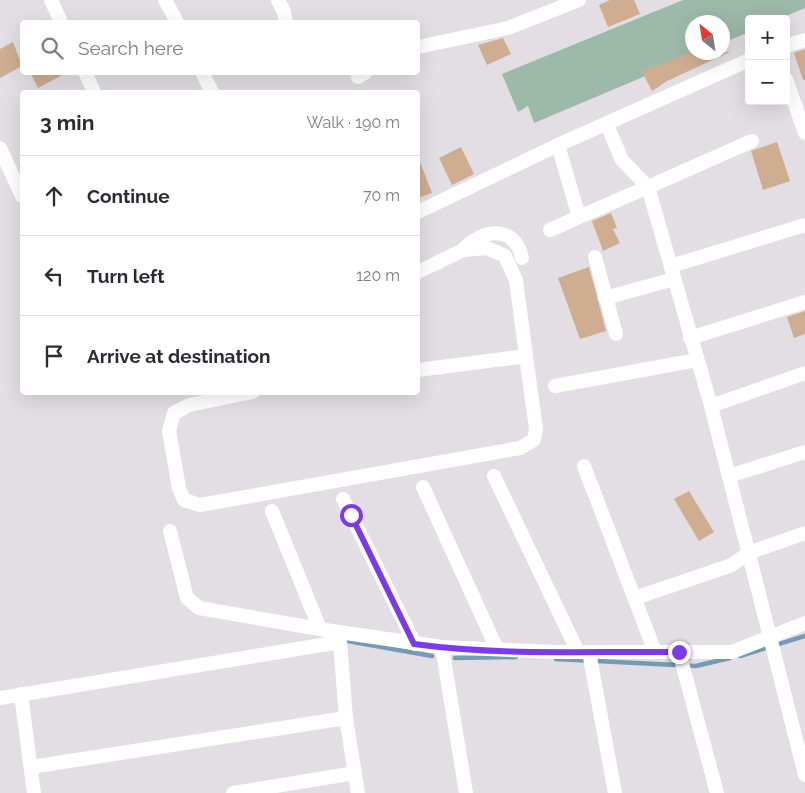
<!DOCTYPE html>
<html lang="en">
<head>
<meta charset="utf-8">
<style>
  :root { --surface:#fff; --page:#f7f7f7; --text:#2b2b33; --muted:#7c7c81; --line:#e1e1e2 }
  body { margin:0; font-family:Raleway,sans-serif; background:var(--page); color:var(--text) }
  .controls { position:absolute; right:15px; top:15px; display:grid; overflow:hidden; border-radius:5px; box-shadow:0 5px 20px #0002 }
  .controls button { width:45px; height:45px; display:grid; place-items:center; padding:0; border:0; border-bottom:1px solid var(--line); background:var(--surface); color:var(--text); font:25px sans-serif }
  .compass { position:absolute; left:685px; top:15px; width:45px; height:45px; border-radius:50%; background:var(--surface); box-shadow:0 5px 20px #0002; rotate:330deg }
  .stop { position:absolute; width:15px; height:15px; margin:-11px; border:4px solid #7c3aed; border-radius:50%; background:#fff }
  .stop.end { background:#7c3aed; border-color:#fff; box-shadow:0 1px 5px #0008 }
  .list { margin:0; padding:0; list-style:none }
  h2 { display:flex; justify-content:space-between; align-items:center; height:65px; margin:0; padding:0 20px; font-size:21px }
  h2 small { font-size:16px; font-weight:400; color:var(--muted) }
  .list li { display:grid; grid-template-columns:32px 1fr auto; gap:15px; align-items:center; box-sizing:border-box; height:80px; padding:0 20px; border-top:1px solid var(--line) }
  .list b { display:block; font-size:19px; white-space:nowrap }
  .list em { font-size:16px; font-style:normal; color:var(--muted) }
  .icon { flex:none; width:28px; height:28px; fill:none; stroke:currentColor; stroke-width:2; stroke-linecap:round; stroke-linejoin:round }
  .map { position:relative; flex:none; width:805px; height:793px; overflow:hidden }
  .search { position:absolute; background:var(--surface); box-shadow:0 5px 20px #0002; left:20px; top:20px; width:400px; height:55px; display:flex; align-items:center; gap:12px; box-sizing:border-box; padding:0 18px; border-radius:5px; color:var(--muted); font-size:19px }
  .panel { position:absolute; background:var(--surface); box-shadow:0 5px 20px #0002; left:20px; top:90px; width:400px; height:305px; border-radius:5px }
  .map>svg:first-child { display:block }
</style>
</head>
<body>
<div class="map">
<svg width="805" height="793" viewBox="0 0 805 793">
  <rect width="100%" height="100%" fill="#e3dde4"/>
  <polygon fill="#9db9a9" points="683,0 805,0 805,8 779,19 749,19 749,32 723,43 722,22 692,22 692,52 700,53 534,123 528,106 518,112 502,74"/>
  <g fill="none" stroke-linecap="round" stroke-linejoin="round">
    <g stroke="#749bb3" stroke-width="4.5">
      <polyline points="342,640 432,656"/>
      <polyline points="740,656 805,636"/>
      <polyline points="455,658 516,657"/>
      <polyline points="556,659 696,666 730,658"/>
    </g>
  </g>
  <g fill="#cfad90">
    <polygon points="610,0 634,0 640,14 608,27 599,5"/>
    <polygon points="503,38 511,54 487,65 478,45"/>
    <polygon points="13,42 22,66 0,78 0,49"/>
    <polygon points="805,49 805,80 803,80 794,53"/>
    <polygon points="690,52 730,52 667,81 652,91 642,72 658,64 659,66"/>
    <polygon points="30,72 68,72 38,88"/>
    <polygon points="777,142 790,181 763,190 751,151"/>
    <polygon points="461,147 474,174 452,185 439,158"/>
    <polygon points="418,157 432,193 418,198"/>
    <polygon points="611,213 617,228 613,229 620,243 603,251 592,221"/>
    <polygon points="589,267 606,331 580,339 558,278"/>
    <polygon points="805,311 805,334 794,338 787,317"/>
    <polygon points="689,491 714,532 699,541 674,499"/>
  </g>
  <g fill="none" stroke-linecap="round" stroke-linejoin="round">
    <g stroke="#fff" stroke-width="14">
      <polyline points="51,0 61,22"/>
      <polyline points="165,0 177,22"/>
      <polyline points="278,0 284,12 286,22"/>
      <polyline points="786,46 805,40"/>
      <polyline points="418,47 508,28 579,0"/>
      <polyline points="85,72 94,92"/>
      <polyline points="202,72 212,92"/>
      <polyline points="358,77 366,72"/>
      <polyline points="786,79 805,133"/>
      <polyline points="607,125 622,160 648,187 752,141"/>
      <polyline points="0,148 22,196"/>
      <polyline points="418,212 558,145"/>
      <polyline points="550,230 579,217"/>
      <path d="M463,250C482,229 515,224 522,258"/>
      <polyline points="595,257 616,334"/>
      <polyline points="671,266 805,225"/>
      <polyline points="418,272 463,250 487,248 505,256 516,280 526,356"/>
      <polyline points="605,298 674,279"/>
      <polyline points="690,338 805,302"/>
      <polyline points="555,386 697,360"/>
      <polyline points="253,392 189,405 174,413 169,431 179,488 184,500 200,505 520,448 534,440 536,429 526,356 418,370"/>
      <polyline points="711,406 805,373"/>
      <polyline points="584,466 655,652"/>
      <polyline points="494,476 578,652"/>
      <polyline points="729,476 805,452"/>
      <polyline points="423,487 497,649"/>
      <polyline points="343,499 415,644"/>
      <polyline points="272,511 320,629"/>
      <polyline points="170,531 187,598 199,608 325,630 442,647 556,652 732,652 770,637 711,406 648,187 579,217 558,145 749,60"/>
      <polyline points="635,598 732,565 748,553 805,533"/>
      <polyline points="805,623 770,637 805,775"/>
      <polyline points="442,647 466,793"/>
      <polyline points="589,652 615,793"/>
      <polyline points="679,652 717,793"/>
      <polyline points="21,694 34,793"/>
      <polyline points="0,698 340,642 346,718 358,793"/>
      <polyline points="31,767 346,718"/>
      <polyline points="233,793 355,773"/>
    </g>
  </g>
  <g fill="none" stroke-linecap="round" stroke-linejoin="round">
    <path stroke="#7c3aed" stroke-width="6" d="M351,515L414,644C502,656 591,651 679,652"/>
  </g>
</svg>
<div class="controls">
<button>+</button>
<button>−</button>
</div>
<svg class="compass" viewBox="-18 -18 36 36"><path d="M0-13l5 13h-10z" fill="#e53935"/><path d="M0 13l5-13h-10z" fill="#7c7c81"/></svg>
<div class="stop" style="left:351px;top:515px"></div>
<div class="stop end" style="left:679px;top:652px"></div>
<div class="search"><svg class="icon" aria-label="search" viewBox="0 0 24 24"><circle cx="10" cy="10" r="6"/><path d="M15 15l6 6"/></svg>Search here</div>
<section class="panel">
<h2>3 min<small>Walk · 190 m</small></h2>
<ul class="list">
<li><svg class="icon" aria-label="ahead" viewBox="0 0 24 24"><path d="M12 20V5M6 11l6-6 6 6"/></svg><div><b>Continue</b></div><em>70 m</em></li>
<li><svg class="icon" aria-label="left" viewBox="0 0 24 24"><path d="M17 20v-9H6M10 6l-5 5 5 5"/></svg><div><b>Turn left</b></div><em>120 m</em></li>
<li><svg class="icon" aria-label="arrive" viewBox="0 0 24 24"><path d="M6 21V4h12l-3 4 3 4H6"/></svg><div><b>Arrive at destination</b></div></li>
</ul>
</section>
</div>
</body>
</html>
